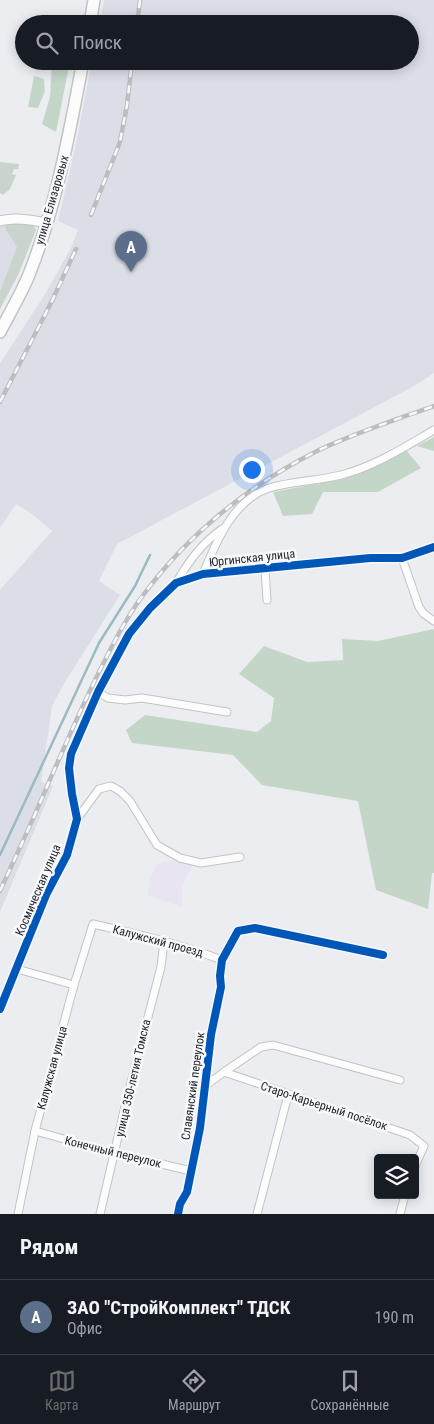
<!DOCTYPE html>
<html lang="ru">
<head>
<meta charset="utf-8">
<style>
  :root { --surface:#171b24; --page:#20242c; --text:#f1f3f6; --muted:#9ea1a6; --line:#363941; --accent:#6a6b6d }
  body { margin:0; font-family:"Roboto Condensed",sans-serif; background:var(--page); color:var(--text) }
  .controls { position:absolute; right:15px; bottom:15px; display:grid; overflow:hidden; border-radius:5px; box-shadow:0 2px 12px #0003 }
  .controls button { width:45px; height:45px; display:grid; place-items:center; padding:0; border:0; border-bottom:1px solid var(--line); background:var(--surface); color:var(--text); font:25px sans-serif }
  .you { position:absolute; left:251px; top:469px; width:18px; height:18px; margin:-12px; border:4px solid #fff; border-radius:50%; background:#1a73e8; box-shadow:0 0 0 8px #1a73e833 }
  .badge { display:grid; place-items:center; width:32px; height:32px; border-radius:50%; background:var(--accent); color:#fff; font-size:16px; font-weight:700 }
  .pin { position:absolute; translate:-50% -41px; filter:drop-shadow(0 1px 2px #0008) }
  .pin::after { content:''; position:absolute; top:26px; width:18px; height:15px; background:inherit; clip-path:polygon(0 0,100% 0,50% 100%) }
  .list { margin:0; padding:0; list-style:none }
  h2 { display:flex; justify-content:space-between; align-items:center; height:65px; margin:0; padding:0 20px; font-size:21px }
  h2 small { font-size:16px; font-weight:400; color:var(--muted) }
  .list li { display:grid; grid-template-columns:32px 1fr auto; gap:15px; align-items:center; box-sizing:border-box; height:75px; padding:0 20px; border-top:1px solid var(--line) }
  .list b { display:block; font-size:19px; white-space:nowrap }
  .list p { margin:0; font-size:16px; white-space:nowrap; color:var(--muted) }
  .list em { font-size:16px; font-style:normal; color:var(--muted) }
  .icon { flex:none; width:28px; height:28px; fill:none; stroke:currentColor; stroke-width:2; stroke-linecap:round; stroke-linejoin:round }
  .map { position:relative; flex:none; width:434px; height:1214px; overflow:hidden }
  .search { position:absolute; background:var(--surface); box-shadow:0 2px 12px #0003; left:15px; right:15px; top:15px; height:55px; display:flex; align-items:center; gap:12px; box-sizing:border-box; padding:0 18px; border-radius:28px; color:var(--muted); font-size:19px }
  .sheet { height:140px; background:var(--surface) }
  nav { display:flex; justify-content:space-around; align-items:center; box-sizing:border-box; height:70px; border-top:1px solid var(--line); background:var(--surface); font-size:14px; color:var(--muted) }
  nav a { display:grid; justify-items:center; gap:2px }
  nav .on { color:var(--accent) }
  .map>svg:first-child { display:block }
</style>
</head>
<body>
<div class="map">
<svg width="434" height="1214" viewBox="0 0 434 1214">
  <rect width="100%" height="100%" fill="#ebedf0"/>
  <polygon fill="#e9e4f1" points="178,861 193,864 182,886 182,907 147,895 150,878 156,866 163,862"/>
  <g fill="#dbdee7">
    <polygon points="104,0 434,0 434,373 416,385 117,544 99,581 120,595 65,682 52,706 41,782 53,786 0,912 0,590 52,531 32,514 16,504 0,528 0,363 44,296 71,248 78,230 58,221 75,149 92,61 410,61 410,24 100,24"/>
    <polygon points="7,222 36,230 18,275 0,309 0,225"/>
  </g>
  <g fill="#c9d5cc">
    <polygon points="0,162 19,164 18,169 14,169 12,174 16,175 10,189 3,195 0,193"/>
    <polygon points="7,222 33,225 36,230 18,275 0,309 0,291 17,247 5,228"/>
  </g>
  <g fill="#c4d6c8">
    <polygon points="52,61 70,61 56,132 42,124 50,97"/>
    <polygon points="34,76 44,79 45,91 38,108 28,107"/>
    <polygon points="434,437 434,451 417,446"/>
    <polygon points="405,449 421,468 378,492 323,492 312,514 283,516 273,492 352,477"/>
    <polygon points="434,629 434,873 432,873 428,909 376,890 358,801 262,785 233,755 132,743 126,730 145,715 257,732 271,721 274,698 239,674 264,646 307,662 343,660 342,639 378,641"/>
  </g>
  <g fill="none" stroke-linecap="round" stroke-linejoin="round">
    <polyline stroke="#9abbc2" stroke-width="2.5" points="0,855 99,643 135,586 150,555"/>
    <g stroke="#c1c3c5" stroke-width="9">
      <g id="minor">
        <polyline points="402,558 419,607 423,613 434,621"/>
        <polyline points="265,569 267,600"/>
        <path d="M203,574C216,542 233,500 269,488C292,481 317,481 341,475C373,467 405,447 434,430"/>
        <path d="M176,583C189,561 201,544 222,529"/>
        <polyline points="98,692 108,698 125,700 142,698 227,712"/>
        <polyline points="77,819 99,789 111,786 120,791 130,801 157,845 180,858 201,863 240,857"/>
        <polyline points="17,969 74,985"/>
        <polyline points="0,1009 46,895 67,855 77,819 72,794 69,768 71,754 98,692 129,634 150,608 176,583 203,574 370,558 402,558 434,547"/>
        <polyline points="224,1072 261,1047 273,1045 400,1080"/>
        <polyline points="205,1086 224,1072 410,1135 424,1146 415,1166"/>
        <polyline points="35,1131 115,1153 191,1171"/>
        <path d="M18,1214L35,1131L74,985L93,924C137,934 180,944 222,960"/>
        <polyline points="100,1214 128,1094 161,967 164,942"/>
        <polyline points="178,1214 180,1204 187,1192 200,1128 211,1035 221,987 220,976 222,960 238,931 255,928 383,955"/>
        <polyline points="257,1214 288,1095"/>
        <polyline points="400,1214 405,1195"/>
      </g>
    </g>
    <g stroke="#c1c3c5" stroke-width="11">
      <path id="tertiary" d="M0,221C15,217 32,220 47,223"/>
    </g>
    <g stroke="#c1c3c5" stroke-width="14">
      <g id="primary">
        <polyline points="90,24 94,0"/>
        <path d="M0,332C9,314 20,296 28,277C56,208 69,135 83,61"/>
      </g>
    </g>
    <use href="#minor" stroke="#fcfcfd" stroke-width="7"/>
    <use href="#tertiary" stroke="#fcfcfd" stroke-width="9"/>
    <use href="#primary" stroke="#fcfcfd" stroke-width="11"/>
    <g stroke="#bcbdbe" stroke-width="4.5">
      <g id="rail">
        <polyline points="137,24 140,0"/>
        <polyline points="91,215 120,142 127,105 132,61"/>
        <polyline points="0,402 52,301 76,249"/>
        <path d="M0,891C16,856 33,820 48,784C65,746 81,708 100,670C112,646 125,620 141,598C187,535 248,486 317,451C355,433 395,420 434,406"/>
      </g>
    </g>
    <use href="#rail" stroke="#f7f9ff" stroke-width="2.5" stroke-dasharray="8" stroke-linecap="butt"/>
    <g stroke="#f7f9ff" stroke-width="11">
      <g id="cycleway">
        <polyline points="0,1009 46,895 67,855 77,819 72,794 69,768 71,754 98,692 129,634 150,608 176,583 203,574 370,558 402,558 434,547"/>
        <polyline points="178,1214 180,1204 187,1192 200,1128 211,1035 221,987 220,976 222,960 238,931 255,928 383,955"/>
      </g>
    </g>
    <use href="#cycleway" stroke="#0057b8" stroke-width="8"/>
  </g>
  <g text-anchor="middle" stroke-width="5" stroke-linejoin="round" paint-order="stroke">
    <g font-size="12" fill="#252527" stroke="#f7f9ff">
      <text transform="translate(52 200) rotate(-74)" y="4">улица Елизаровых</text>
      <text transform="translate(252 558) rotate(-6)" y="4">Юргинская улица</text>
      <text transform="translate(38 890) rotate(-67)" y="4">Космическая улица</text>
      <text transform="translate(158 941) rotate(15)" y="4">Калужский проезд</text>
      <text transform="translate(52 1068) rotate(-75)" y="4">Калужская улица</text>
      <text transform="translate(133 1078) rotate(-77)" y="4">улица 350-летия Томска</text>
      <text transform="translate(193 1086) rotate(-82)" y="4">Славянский переулок</text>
      <text transform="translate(324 1106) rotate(18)" y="4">Старо-Карьерный посёлок</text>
      <text transform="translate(113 1152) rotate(14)" y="4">Конечный переулок</text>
    </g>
  </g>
</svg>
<div class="controls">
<button><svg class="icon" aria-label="layers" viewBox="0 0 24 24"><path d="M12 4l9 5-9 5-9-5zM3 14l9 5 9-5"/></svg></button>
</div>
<div class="you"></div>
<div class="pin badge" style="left:131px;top:272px;background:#5c6f8a">A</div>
<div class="search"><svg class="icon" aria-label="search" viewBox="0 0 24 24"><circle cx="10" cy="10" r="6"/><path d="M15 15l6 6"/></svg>Поиск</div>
</div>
<section class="sheet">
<h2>Рядом<small></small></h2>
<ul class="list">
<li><span class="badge" style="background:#5c6f8a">A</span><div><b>ЗАО &quot;СтройКомплект&quot; ТДСК</b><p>Офис</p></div><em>190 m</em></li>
</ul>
</section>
<nav>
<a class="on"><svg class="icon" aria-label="map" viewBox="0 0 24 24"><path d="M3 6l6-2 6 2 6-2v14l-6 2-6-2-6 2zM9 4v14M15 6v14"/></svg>Карта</a>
<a><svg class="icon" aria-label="directions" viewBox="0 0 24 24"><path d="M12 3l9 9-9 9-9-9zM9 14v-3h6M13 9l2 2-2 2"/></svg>Маршрут</a>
<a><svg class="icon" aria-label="saved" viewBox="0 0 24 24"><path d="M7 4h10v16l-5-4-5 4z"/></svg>Сохранённые</a>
</nav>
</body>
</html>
